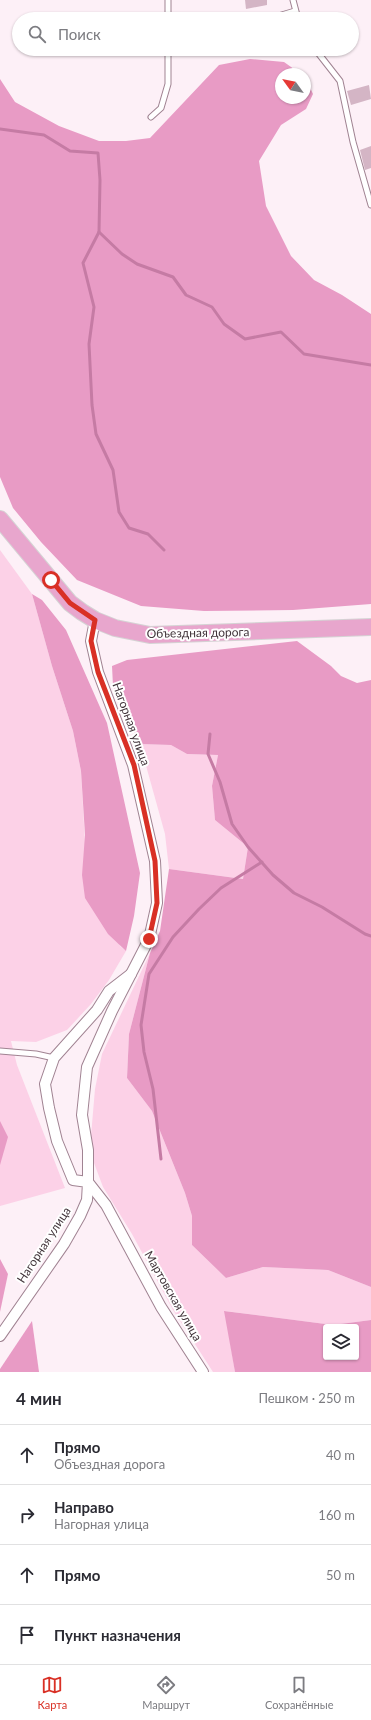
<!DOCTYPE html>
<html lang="ru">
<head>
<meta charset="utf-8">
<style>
  :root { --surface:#fff; --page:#f2f2f3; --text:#2b2b33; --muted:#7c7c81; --line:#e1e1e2; --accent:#d93025 }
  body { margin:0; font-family:Lato,sans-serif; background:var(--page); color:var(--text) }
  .controls { position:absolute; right:12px; bottom:12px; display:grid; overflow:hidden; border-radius:4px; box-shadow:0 1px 3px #0004 }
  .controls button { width:36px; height:36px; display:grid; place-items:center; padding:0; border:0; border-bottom:1px solid var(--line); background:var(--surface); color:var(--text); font:20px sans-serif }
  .compass { position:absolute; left:275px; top:68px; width:36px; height:36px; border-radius:50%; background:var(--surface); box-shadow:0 1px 3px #0004; rotate:303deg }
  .stop { position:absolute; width:12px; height:12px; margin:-9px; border:3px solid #d93025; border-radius:50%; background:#fff }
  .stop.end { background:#d93025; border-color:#fff; box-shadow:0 1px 4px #0008 }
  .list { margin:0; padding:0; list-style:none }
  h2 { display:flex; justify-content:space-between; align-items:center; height:52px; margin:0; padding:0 16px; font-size:17px }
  h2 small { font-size:13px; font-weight:400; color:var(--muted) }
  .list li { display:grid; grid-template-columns:26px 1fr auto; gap:12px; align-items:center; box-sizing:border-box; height:60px; padding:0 16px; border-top:1px solid var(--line) }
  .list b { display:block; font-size:15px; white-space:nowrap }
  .list p { margin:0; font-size:13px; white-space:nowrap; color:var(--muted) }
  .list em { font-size:13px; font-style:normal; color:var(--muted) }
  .icon { flex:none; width:22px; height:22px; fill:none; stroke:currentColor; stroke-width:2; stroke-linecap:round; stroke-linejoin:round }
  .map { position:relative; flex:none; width:371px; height:1372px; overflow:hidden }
  .search { position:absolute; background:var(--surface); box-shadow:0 1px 3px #0004; left:12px; right:12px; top:12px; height:44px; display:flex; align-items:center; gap:10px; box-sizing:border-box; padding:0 14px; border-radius:22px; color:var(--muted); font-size:15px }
  .sheet { height:292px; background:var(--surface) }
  nav { display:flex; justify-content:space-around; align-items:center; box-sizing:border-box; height:56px; border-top:1px solid var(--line); background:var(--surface); font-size:11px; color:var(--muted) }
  nav a { display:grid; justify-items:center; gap:2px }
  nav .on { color:var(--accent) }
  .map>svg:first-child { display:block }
</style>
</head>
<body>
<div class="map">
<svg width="371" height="1372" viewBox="0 0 371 1372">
  <rect width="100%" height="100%" fill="#fdf0f7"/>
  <g fill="#fcd1e7">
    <polygon points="0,550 32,594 52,666 73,731 81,771 85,843 120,946 126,951 109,980 91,1004 67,1030 36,1042 11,1041 17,1065 65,1188 0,1206"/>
    <polygon points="140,744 171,745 187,754 218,755 212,786 215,820 248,847 243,879 169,869 165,834"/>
    <polygon points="150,953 129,1034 127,1078 152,1111 185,1193 192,1216 192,1245 226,1278 263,1267 328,1270 371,1287 371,1320 333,1325 225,1311 235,1372 213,1372 173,1310 132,1234 103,1187 94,1163 91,1136 95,1089 102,1054"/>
  </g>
  <g fill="#e89bc5" fill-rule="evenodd">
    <polygon points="250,59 284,62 301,74 281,74 281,98 305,98 305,77 313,94 306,109 281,125 259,161 266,206 291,256 314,280 342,295 371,314 371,604 293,610 204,611 141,606 77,580 41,542 13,508 0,477 0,79 15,102 59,126 99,141 126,141 150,138 219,65"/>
    <polygon points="32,594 42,600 66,630 107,723 140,873 134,916 126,951 108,934 85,898 82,875 85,835 81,771 73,731 52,666"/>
    <polygon points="297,641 331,666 341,676 357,683 371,680 371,1287 328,1270 263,1267 226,1278 192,1245 192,1216 185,1193 152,1111 127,1078 129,1034 150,953 160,931 169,869 243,879 248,847 215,820 212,786 218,755 187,754 171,745 140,744 113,686 112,666 127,660"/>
    <polygon points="0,1121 8,1137 0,1165"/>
    <polygon points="0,1259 8,1274 0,1312"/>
    <path d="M224,1311L333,1325L371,1320V1372H235ZM326,1327H356V1357H326Z"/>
    <polygon points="32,1321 39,1372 0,1372 0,1369"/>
  </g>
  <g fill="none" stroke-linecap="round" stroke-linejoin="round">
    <g stroke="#c57ba4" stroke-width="3">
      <polyline points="0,129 44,135 70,151 98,153 100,180 99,232 83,263 94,307 89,344 92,405 96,434 113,470 119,512 129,528 148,534 164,550"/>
      <polyline points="99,232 122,254 137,264 173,277 186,295 212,307 224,324 245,339 281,332 304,354 371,365"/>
      <polyline points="210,734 208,754 220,782 232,824 248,847 273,875 294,893 322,907 365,934 371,936"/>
      <polyline points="161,1159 153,1089 144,1052 141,1025 149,974 173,937 199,909 221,888 262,862"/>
    </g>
  </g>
  <g fill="#d4b5c5">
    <polygon points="245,0 267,0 267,5 246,9"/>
    <polygon points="369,85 371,99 351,105 347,91"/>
    <polygon points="371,146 371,168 365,170 360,150"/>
  </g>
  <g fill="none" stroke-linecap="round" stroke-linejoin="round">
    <g stroke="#a08392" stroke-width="7">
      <g id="lane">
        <polyline points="168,0 168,19"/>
        <polyline points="293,0 298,19"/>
        <polyline points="268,19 295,11"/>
        <polyline points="315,49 340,81 353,142 371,205"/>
        <polyline points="151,117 161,108 168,84 168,49"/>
        <polyline points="0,1051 36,1054 54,1058"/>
      </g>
    </g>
    <g stroke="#a08392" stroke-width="12">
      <g id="street">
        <polyline points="95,620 91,641 98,672 133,765 155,861 157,903 149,939 112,1011 87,1067 82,1115 88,1150 88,1182 106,1205 161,1307 203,1372"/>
        <polyline points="0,1336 64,1244 80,1216 87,1200 88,1182 73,1180 57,1141 49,1108 45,1084 54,1058 97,1010 109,991 131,974"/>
      </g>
    </g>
    <g stroke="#d5d3d4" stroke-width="18">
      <polyline id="primary" points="0,519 70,603 82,612 95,620 115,628 150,635 371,627"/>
    </g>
    <use href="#lane" stroke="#fff" stroke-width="5"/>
    <use href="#street" stroke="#fff" stroke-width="10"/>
    <use href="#primary" stroke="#e8a6cd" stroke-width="16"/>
  </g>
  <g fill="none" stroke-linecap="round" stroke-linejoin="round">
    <polyline stroke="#d93025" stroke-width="5" points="51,580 70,603 95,620 91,641 98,672 134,765 155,861 157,903 149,939"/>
  </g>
  <g text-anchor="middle" stroke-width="4" stroke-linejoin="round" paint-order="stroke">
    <g font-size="12" fill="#42353b" stroke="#fff">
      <text transform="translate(198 633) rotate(-1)" y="4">Объездная дорога</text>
      <text transform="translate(131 724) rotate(70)" y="4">Нагорная улица</text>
      <text transform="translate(44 1245) rotate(-57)" y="4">Нагорная улица</text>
      <text transform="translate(173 1296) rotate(60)" y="4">Мартовская улица</text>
    </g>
  </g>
</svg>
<div class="controls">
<button><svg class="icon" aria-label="layers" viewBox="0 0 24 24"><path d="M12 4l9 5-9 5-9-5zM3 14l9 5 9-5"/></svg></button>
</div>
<svg class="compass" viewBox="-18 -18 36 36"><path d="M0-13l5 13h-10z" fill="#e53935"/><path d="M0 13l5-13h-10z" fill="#7c7c81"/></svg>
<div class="stop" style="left:51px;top:580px"></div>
<div class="stop end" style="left:149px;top:939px"></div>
<div class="search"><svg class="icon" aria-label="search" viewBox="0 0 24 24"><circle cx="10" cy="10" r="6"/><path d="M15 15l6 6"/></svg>Поиск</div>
</div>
<section class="sheet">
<h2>4 мин<small>Пешком · 250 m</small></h2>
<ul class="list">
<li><svg class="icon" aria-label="ahead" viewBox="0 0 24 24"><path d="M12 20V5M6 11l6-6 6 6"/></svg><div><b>Прямо</b><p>Объездная дорога</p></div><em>40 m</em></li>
<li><svg class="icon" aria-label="right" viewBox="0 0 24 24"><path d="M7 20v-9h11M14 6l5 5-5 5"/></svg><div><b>Направо</b><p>Нагорная улица</p></div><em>160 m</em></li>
<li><svg class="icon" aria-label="ahead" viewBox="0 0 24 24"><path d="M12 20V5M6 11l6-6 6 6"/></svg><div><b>Прямо</b></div><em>50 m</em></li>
<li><svg class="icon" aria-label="arrive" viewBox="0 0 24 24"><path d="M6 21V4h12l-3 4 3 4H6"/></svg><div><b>Пункт назначения</b></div></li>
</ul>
</section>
<nav>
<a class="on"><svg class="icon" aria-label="map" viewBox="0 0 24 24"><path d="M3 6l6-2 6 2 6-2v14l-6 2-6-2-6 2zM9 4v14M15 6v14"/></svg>Карта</a>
<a><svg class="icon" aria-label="directions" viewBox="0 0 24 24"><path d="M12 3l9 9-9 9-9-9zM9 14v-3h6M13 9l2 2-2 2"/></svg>Маршрут</a>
<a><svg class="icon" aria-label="saved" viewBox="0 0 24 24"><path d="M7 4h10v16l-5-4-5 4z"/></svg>Сохранённые</a>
</nav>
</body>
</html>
